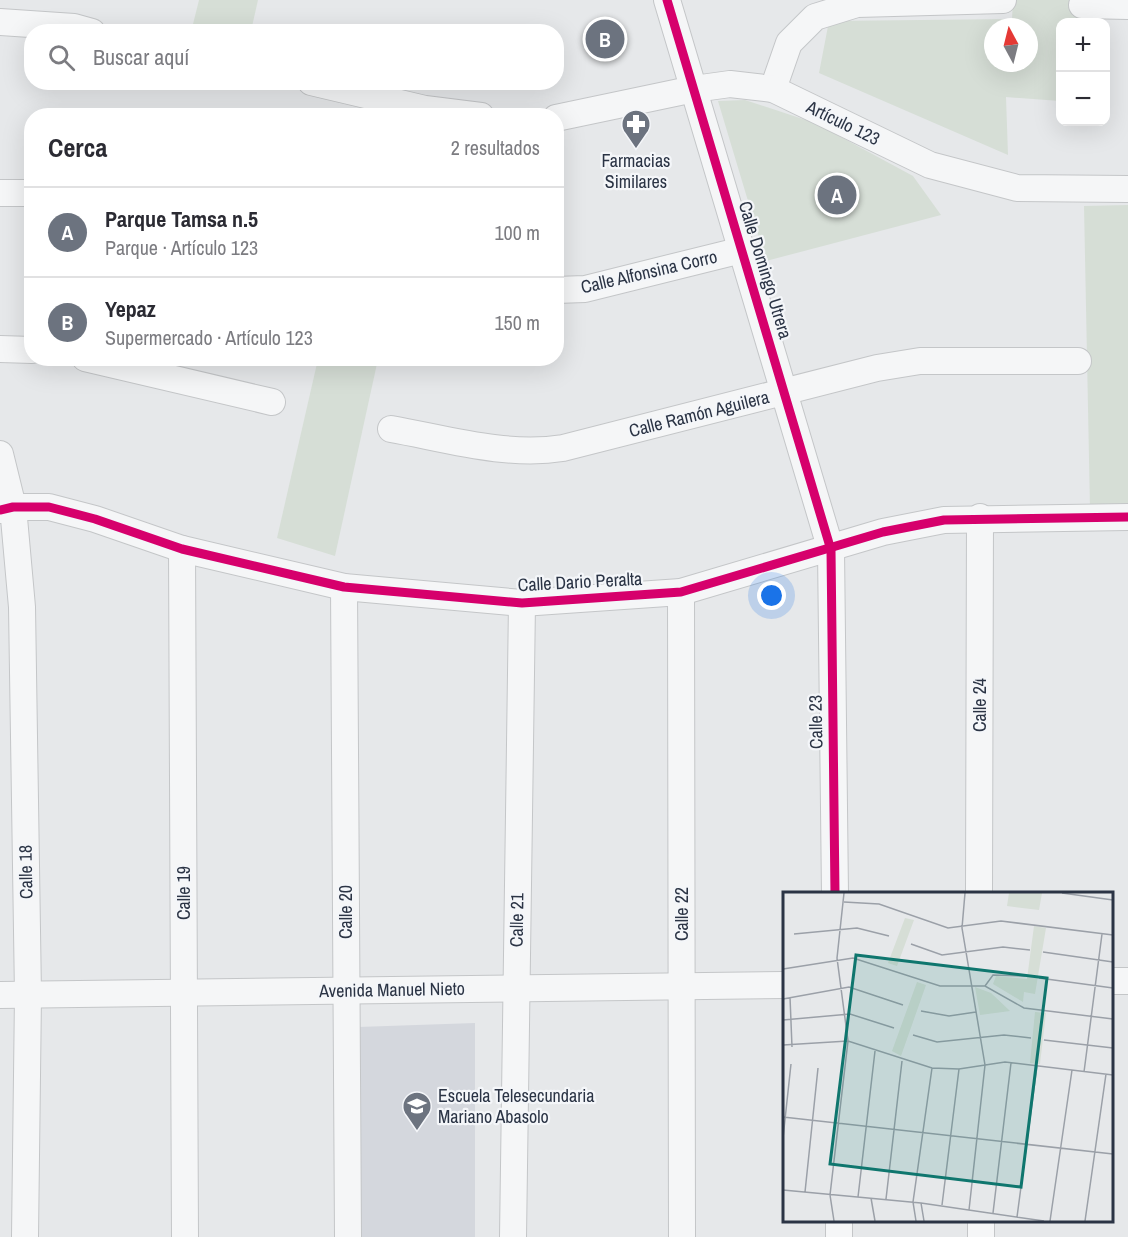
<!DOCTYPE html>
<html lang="es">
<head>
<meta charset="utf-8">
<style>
  :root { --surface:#fff; --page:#f2f2f3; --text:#2b2b33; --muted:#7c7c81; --line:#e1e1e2; --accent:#6c737f }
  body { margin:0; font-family:"Archivo Narrow",sans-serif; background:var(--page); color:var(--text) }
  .controls { position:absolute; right:18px; top:18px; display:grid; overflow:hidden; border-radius:12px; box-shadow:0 6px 24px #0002 }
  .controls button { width:54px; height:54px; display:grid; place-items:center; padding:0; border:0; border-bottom:2px solid var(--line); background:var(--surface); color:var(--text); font:30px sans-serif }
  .compass { position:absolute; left:984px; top:18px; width:54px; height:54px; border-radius:50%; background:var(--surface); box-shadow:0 6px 24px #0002; rotate:353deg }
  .you { position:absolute; left:772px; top:596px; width:21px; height:21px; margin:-15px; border:4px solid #fff; border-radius:50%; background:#1a73e8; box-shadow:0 0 0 9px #1a73e833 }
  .badge { display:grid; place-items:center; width:39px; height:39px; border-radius:50%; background:var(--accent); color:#fff; font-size:20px; font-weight:700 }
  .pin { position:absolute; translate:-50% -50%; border:3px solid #fff; box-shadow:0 2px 6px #0006 }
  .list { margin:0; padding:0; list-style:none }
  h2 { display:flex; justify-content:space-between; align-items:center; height:78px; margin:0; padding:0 24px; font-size:26px }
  h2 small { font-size:20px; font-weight:400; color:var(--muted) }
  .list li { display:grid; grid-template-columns:39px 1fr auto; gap:18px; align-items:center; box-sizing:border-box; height:90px; padding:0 24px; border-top:2px solid var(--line) }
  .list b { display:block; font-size:22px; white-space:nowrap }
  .list p { margin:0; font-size:20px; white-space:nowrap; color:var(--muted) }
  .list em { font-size:20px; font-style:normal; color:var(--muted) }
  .icon { flex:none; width:33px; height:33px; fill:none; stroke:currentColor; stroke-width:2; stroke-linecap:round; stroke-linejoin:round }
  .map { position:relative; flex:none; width:1128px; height:1237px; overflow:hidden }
  .search { position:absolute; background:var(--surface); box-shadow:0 6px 24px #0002; left:24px; top:24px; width:540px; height:66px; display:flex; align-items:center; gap:15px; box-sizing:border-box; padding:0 21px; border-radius:24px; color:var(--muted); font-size:22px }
  .panel { position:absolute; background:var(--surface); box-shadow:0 6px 24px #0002; left:24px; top:108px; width:540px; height:258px; border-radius:24px }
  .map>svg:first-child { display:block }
</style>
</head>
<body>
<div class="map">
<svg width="1128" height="1237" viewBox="0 0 1128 1237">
  <rect width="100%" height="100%" fill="#e6e8ea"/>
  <polygon fill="#d4d7dd" points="475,1023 475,1237 360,1237 358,1027"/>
  <g fill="#d6ded6" fill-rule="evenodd">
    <polygon points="199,0 258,0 251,31 233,31 193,24"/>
    <path d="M1013,0H1077L1076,22H1060V101L1006,97L1008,155L819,73L829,21L1012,19ZM993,27H1029V63H993Z"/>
    <polygon points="745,100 815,123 913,176 941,215 766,261 718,101"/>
    <polygon points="1128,205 1128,508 1090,509 1084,206"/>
    <polygon points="318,359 378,359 335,556 277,538"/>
  </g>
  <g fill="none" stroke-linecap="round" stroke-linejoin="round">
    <g stroke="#c4c6c8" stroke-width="28">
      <g id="minor">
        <polyline points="667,0 831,550 835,894"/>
        <polyline points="1082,5 1128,6"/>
        <polyline points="0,22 74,27 92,32"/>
        <polyline points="311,82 425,109 481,116"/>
        <polyline points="773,89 789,43 815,17 857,4 1003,0"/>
        <polyline points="556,118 694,89 730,84 773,89 930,165 1017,188 1128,189"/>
        <polyline points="0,193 32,193"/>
        <polyline points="556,290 585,289 742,250"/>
        <polyline points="0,349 32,350"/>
        <polyline points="85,358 272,402"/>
        <path d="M391,429C447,439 506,457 563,448L877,368L920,361H1078"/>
        <polyline points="0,454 13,507 22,607 28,995 25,1237"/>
        <polyline points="0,510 13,507 49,507 95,519 182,549 344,587 522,603 681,592 883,532 944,520 1128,517"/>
        <polyline points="182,549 185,1237"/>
        <polyline points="344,587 348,1237"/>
        <polyline points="681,592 682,1237"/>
        <polyline points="979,894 980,517"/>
        <polyline points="1112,981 1128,981"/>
        <polyline points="0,995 784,985"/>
        <polyline points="839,1220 839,1237"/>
        <polyline points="981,1220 981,1237"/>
        <polyline points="513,1237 522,603"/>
      </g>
    </g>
    <use href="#minor" stroke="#f5f6f7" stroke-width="26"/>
    <g stroke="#f4f6f9" stroke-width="13">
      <g id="cycleway">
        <polyline points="667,0 831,550 835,894"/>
        <polyline points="0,510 13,507 49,507 95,519 182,549 344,587 522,603 681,592 883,532 944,520 1128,517"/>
      </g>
    </g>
    <use href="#cycleway" stroke="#d6006c" stroke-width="9"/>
  </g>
  <defs>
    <g id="pharmacy-pin" transform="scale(1.5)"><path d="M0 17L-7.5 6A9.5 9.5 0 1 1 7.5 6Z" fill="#6c737f" stroke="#f4f6f9"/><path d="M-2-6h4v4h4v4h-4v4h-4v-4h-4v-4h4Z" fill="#fff"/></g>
    <g id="school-pin" transform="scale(1.5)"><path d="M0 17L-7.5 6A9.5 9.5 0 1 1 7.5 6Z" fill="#6c737f" stroke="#f4f6f9"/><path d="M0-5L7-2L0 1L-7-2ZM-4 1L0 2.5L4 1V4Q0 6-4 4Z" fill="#fff"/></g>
  </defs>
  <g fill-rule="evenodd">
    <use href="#pharmacy-pin" x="636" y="124"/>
    <use href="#school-pin" x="417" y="1106"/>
  </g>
  <g text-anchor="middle" stroke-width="4.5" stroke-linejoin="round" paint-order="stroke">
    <g font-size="18" fill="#2b3445" stroke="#f4f6f9">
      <text transform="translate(843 123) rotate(26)" y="6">Artículo 123</text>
      <text transform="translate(765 270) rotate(73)" y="6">Calle Domingo Utrera</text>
      <text transform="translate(649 272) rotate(-13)" y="6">Calle Alfonsina Corro</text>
      <text transform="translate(699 414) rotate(-14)" y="6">Calle Ramón Aguilera</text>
      <text transform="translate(580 582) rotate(-3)" y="6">Calle Dario Peralta</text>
      <text transform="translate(980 705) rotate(-90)" y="6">Calle 24</text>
      <text transform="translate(816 722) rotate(-91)" y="6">Calle 23</text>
      <text transform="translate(26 872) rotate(-91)" y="6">Calle 18</text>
      <text transform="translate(184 893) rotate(-90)" y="6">Calle 19</text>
      <text transform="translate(346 912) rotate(-90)" y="6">Calle 20</text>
      <text transform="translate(682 914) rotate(-90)" y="6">Calle 22</text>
      <text transform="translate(517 920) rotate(-89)" y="6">Calle 21</text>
      <text transform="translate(392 990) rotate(-1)" y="6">Avenida Manuel Nieto</text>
    </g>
    <g font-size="18" fill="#2b3445" stroke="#f4f6f9">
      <text x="636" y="167">Farmacias<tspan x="636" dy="21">Similares</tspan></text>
      <text x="438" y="1102" text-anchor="start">Escuela Telesecundaria<tspan x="438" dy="21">Mariano Abasolo</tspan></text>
    </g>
  </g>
  <g transform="translate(783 892)">
    <rect width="330" height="330" fill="#e6e8ea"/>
    <path d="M226,1H259L256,18L224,14ZM122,26L131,28L114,74L105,71ZM251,34L263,36L252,102L241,100L240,110L210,92L213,84L244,87ZM134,90L143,93L118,164L109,159ZM192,95L208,101L227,119L197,123ZM252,120L263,121L257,172L247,171Z" fill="#d6ded6"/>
    <path fill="none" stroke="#9ba0a8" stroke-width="1.5" d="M182,1L179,36L202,173L186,318M279,1L330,8M61,10L96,12L165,36L218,29L330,43M11,42L74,36L106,44M128,52L159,63L220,55L247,58M260,60L330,70M0,77L70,66L157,94H202L241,116L330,127M256,86L330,96M202,94L210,83L242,84M7,105L9,155M0,107L66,95L120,113M138,119L166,124L193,120M0,128L67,122L111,136M130,143L154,150L221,143L248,146M261,148L330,156M0,153L65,149L149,176L176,177L222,170L330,183M301,180L319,42M0,225L330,262M0,246L8,172M0,298L138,311L261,329M22,300L35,176M75,305L92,159M88,306L92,329M103,307L119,169M138,311L141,329M159,313L176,177M210,321L228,171M234,325L254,174M51,329L47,303L65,149L54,66L61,1M133,329L130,310L149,176M267,329L289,178M302,329L323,182"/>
    <path fill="#0f766e" fill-opacity="0.15" stroke="#0f766e" stroke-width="3" d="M73,63L264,86L238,295L47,272Z"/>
    <rect width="330" height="330" fill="none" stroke="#2b3445" stroke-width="3"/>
  </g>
</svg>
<div class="controls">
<button>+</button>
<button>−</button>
</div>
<svg class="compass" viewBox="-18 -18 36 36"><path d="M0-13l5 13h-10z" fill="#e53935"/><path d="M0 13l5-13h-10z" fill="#7c7c81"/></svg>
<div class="you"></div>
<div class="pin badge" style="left:837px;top:195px">A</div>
<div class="pin badge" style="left:605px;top:39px">B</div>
<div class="search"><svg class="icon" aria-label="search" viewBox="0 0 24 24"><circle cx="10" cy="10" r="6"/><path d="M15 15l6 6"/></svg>Buscar aquí</div>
<section class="panel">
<h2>Cerca<small>2 resultados</small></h2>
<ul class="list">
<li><span class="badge">A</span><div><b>Parque Tamsa n.5</b><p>Parque · Artículo 123</p></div><em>100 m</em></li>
<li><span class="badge">B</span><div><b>Yepaz</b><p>Supermercado · Artículo 123</p></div><em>150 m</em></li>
</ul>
</section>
</div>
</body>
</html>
